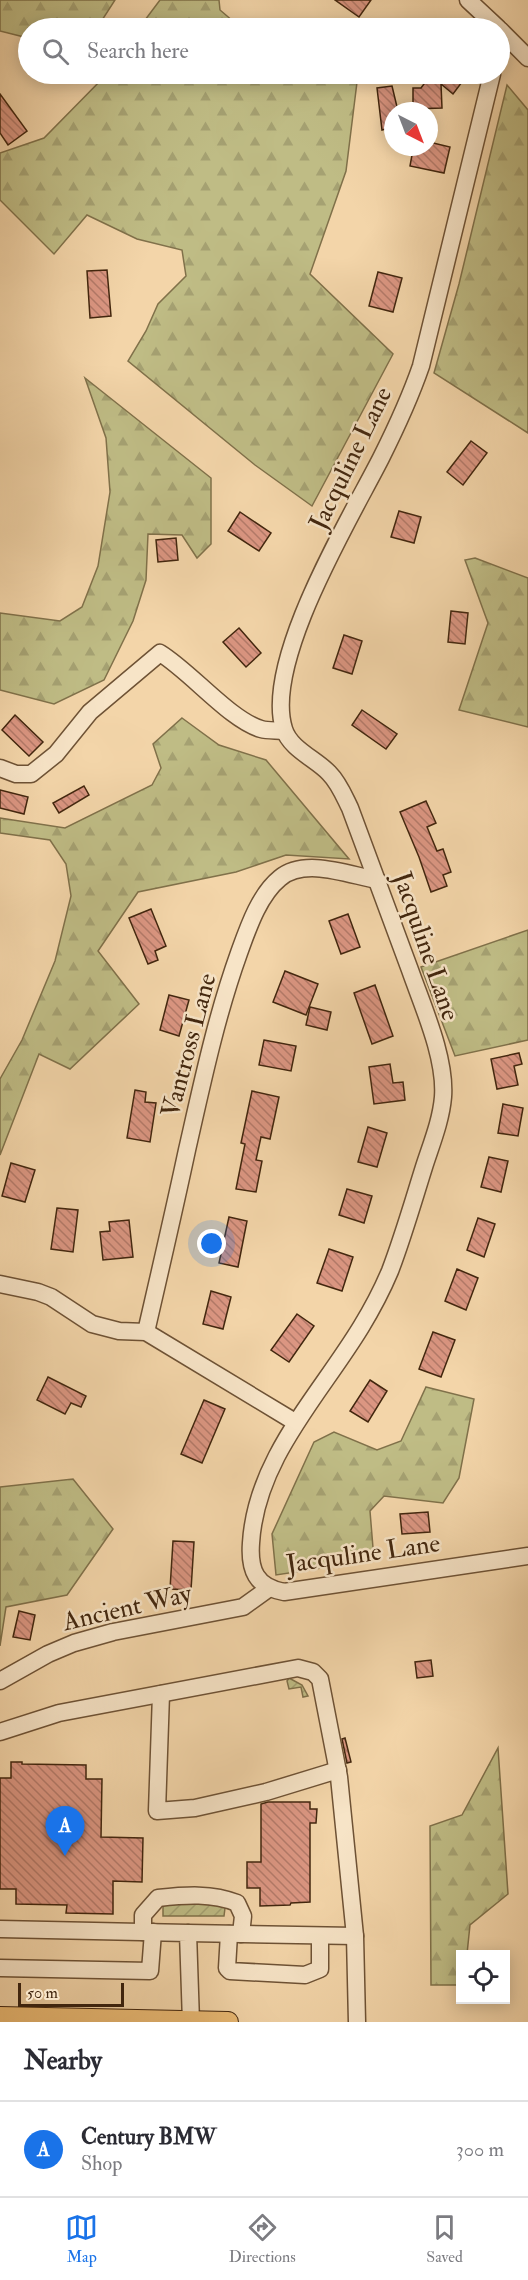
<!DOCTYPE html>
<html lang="en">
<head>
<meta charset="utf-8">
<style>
  :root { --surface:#fff; --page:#f7f7f7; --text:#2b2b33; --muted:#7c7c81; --line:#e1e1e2; --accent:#1a73e8 }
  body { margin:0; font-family:"IM FELL Double Pica",serif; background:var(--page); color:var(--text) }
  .controls { position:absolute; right:18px; bottom:18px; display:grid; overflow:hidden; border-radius:0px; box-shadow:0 3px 15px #0003 }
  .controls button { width:54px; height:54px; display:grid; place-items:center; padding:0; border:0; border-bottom:2px solid var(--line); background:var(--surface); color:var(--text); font:30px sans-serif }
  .compass { position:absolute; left:384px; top:102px; width:54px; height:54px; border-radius:50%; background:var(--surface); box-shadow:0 3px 15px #0003; rotate:138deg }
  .scale { position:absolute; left:18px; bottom:15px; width:106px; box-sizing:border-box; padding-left:6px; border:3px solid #42260e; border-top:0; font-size:16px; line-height:21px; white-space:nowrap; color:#42260e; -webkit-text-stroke:4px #f7e4c7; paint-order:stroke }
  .you { position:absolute; left:212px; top:1244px; width:21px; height:21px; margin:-15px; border:4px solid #fff; border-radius:50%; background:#1a73e8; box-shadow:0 0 0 9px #1a73e833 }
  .badge { display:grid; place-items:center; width:39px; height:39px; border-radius:50%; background:var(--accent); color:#fff; font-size:20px; font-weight:700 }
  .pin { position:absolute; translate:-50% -50px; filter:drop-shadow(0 2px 3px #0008) }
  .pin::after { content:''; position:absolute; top:32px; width:21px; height:18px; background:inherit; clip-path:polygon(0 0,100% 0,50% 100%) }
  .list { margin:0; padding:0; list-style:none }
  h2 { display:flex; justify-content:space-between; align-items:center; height:78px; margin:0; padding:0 24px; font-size:26px }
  h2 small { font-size:20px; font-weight:400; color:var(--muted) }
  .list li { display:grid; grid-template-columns:39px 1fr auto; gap:18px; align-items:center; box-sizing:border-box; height:96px; padding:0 24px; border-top:2px solid var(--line) }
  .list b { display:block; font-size:22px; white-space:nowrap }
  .list p { margin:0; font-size:20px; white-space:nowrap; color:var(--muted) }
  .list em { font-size:20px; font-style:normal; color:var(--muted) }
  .icon { flex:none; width:33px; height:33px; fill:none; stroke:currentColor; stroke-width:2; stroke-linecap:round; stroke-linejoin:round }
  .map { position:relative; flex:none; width:528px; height:2022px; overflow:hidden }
  .search { position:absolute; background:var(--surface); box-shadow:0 3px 15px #0003; left:18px; right:18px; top:18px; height:66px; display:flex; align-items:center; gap:15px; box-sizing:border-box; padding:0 21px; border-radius:33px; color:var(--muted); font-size:22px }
  .sheet { height:174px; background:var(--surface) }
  nav { display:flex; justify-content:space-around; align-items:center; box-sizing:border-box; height:84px; border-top:2px solid var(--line); background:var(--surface); font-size:16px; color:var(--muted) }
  nav a { display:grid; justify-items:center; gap:3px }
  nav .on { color:var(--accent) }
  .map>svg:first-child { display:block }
</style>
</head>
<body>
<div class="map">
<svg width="528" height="2022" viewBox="0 0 528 2022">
  <defs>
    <pattern id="forest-firs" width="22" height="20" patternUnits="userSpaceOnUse" patternTransform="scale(1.5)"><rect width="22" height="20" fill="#bfbc85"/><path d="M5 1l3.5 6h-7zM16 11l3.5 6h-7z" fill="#a5a172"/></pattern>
    <pattern id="garden-furrows" width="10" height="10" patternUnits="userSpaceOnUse" patternTransform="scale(1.5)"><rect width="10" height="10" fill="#bfbc85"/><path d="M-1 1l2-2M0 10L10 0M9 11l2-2" fill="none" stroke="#a5a172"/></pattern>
    <pattern id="building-back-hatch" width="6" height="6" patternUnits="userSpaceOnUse" patternTransform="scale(1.5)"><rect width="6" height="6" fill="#db9682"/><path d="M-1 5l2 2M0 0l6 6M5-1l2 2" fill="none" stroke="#b37a69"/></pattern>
  </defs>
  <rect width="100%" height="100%" fill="#f3d5a9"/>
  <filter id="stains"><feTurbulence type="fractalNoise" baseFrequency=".00333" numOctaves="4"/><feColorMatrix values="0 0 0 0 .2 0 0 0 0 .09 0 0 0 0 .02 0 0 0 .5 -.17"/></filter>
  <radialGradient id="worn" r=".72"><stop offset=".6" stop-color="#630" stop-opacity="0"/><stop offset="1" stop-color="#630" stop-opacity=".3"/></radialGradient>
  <g fill="url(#forest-firs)" stroke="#80714a" stroke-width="1.5">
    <polygon points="0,0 115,0 97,28 28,28 28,38 0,31"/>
    <polygon points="160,0 219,0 220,10 241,28 139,28"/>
    <polygon points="107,74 358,74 346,171 310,274 393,354 312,506 255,465 128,361 146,331 158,304 186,276 182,250 137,239 87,215 54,254 0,200 0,153 44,138"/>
    <polygon points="507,85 528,110 528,433 434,373 459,284"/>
    <polygon points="85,378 211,478 211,544 197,558 182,535 148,534 146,580 133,621 104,680 54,704 0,690 0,613 60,621 82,607 98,566 110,492 106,438"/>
    <polygon points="475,558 528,578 528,727 459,710 488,623 465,560"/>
    <polygon points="182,718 219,745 266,760 349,859 286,855 236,872 138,892 98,951 139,1004 70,1069 39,1054 0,1155 0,1079 22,1040 55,961 71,896 66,864 50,840 0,833 0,818 65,828 152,785 161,768 153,744"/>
    <polygon points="528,930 528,1040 455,1056 421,967"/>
    <polygon points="426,1387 474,1399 459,1478 443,1503 384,1496 370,1511 374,1560 276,1575 272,1534 314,1442 334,1432 377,1450 401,1441"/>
    <polygon points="73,1479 113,1529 67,1595 6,1607 0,1646 0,1487"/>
    <polygon points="498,1748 508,1894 470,1925 467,1954 460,1954 460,1985 431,1985 430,1826 462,1815"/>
  </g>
  <g fill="url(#garden-furrows)" stroke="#80714a" stroke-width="1.5">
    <polygon points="289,1678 302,1685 308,1696 303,1697 301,1687 289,1689 287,1681"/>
    <polygon points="168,1902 223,1905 225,1908 224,1916 163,1916 163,1906"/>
  </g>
  <g fill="url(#building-back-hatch)" stroke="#42260e" stroke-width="1.5">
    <polygon points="335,0 371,0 359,17"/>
    <polygon points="426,74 468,74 453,94 441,84 442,108 413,109 413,88 421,88 430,76"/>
    <polygon points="392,86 398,111 393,111 393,127 382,130 377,88"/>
    <polygon points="0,94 27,131 8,145 0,133"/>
    <polygon points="429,142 450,147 444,173 410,166 412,155 415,155 415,147 429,147"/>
    <polygon points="107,270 111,316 90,318 87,271"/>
    <polygon points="378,272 402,278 393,312 369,306"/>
    <polygon points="471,441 487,453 463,485 447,472"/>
    <polygon points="399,511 421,517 414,543 391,537"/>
    <polygon points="240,512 271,533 259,551 228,531"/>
    <polygon points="176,538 178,560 158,562 156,540"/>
    <polygon points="451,611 468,613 465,644 448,642"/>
    <polygon points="239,628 261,653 246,667 223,642"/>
    <polygon points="344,635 362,641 352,674 333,668"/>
    <polygon points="362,710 397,734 386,749 352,725"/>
    <polygon points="15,715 43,742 29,756 2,730"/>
    <polygon points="84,786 89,795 59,813 53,803"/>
    <polygon points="0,790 28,797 24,814 0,808"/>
    <polygon points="426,801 436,823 427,827 437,851 443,849 451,872 443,875 447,886 431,892 419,857 400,812"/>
    <polygon points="151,909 166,946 155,951 158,960 148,964 129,918"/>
    <polygon points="348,914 360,947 341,954 329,921"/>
    <polygon points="285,971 318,984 306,1015 273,1002"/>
    <polygon points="375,985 393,1036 372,1044 354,993"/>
    <polygon points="169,995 189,1000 179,1036 160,1030"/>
    <polygon points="310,1007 331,1012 327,1030 306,1025"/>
    <polygon points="264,1040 296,1046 291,1071 259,1065"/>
    <polygon points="519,1053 522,1064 514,1066 518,1085 497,1089 491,1059"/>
    <polygon points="390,1064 393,1083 403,1082 405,1100 374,1104 369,1067"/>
    <polygon points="135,1090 146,1092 145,1102 156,1103 150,1142 127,1138"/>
    <polygon points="252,1091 279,1097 270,1139 261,1137 256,1160 262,1161 256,1192 236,1189 245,1144 241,1143"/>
    <polygon points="503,1104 523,1108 518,1136 498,1133"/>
    <polygon points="368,1127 387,1133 377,1167 358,1162"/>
    <polygon points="489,1157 508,1161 501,1192 481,1187"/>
    <polygon points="11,1163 35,1170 25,1202 2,1196"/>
    <polygon points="347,1189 372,1196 364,1223 339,1215"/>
    <polygon points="57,1208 78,1210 73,1252 51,1249"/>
    <polygon points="229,1217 247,1221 238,1267 219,1263"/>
    <polygon points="478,1218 495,1224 484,1257 467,1250"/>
    <polygon points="129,1220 133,1257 103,1260 100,1232 110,1231 109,1222"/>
    <polygon points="329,1249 353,1257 342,1291 317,1283"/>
    <polygon points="457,1269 478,1278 466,1310 445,1301"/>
    <polygon points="211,1291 231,1297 223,1329 203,1324"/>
    <polygon points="297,1314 314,1326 289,1362 271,1350"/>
    <polygon points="433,1332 455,1340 441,1377 419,1369"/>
    <polygon points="48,1377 86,1396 81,1407 71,1403 65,1414 37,1400"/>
    <polygon points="370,1380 387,1391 368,1422 350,1411"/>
    <polygon points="204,1400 225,1409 202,1463 181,1454"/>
    <polygon points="428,1512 430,1532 402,1534 400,1514"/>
    <polygon points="173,1541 194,1542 191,1590 170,1589"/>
    <polygon points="19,1611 35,1615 30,1640 13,1637"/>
    <polygon points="431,1660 433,1676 417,1678 415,1662"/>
    <polygon points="345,1738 351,1762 347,1763 342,1739"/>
    <polygon points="11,1762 22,1762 22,1764 86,1765 86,1779 102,1779 101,1837 143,1838 142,1882 113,1881 113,1914 66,1913 67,1905 16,1904 16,1889 0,1889 0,1778 11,1778"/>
    <polygon points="268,1802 310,1802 310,1809 317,1809 316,1823 310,1823 310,1902 291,1903 290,1905 260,1906 260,1888 247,1888 247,1862 261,1862 261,1804"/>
  </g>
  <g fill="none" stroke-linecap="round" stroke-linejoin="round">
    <g stroke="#6e5235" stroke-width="19">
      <g id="minor">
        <polyline points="468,0 498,28"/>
        <polyline points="500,30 528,58"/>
        <path d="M492,74L421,366C410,398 396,428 381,458C350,519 263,662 284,729C290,749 316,759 329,773C339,783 344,796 350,808C370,862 390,916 410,970C423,1007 446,1058 443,1097C441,1121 431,1145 424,1167C413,1202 403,1237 390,1271C382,1290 372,1309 361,1327C319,1396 256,1459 251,1543C249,1570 256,1587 284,1592L528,1556"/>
        <path d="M0,768L16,774H31L56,754L90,712L160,653C191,672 230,720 261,729C268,731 277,730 284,731"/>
        <polyline points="0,1284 38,1292 51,1297 92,1324 119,1331 146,1332 295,1422"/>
        <path d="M146,1332C160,1271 174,1211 187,1150C202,1084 216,1017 239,953C248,928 259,895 280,878C305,857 349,875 377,880"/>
        <polyline points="0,1681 48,1654 74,1643 113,1632 243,1607 268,1589"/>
        <polyline points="161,1694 157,1811 195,1808 266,1792 338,1770"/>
        <polyline points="0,1732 59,1713 298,1668 313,1672 320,1679 339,1777 355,1936 357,2022"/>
        <polyline points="0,1929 188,1933 191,2022"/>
        <path d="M143,1932V1915L158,1898C186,1895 212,1893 237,1903L243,1916L241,1934"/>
        <polyline points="188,1933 355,1936"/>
        <polyline points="229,1934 227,1968 230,1971 305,1975 320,1969 320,1936"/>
        <polyline points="0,1968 150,1971 153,1932"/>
      </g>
    </g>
    <g stroke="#42260e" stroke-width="22">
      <polyline id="major" points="0,2017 228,2022"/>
    </g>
    <use href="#minor" stroke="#f7e4c7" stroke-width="16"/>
    <use href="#major" stroke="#eaba74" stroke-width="20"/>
  </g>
  <g text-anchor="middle" stroke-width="5" stroke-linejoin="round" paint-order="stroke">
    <g font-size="26" fill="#42260e" stroke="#f7e4c7">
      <text transform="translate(350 458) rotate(-64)" y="9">Jacquline Lane</text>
      <text transform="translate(427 946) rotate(71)" y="9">Jacquline Lane</text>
      <text transform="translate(188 1045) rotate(-75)" y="9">Vantross Lane</text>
      <text transform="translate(363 1553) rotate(-8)" y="9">Jacquline Lane</text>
      <text transform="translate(127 1607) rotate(-13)" y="9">Ancient Way</text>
    </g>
  </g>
  <rect width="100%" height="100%" filter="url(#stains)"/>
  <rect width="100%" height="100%" fill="url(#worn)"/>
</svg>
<div class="controls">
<button><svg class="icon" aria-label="locate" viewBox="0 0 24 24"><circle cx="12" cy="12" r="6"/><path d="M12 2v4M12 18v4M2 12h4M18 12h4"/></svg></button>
</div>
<svg class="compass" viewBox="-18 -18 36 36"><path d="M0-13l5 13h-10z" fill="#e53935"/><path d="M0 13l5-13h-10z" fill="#7c7c81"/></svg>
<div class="scale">50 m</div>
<div class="you"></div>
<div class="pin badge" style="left:65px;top:1856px">A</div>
<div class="search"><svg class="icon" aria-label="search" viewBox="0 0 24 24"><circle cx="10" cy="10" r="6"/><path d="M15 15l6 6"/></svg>Search here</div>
</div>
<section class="sheet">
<h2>Nearby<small></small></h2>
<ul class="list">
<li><span class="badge">A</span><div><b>Century BMW</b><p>Shop</p></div><em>300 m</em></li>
</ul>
</section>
<nav>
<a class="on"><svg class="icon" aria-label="map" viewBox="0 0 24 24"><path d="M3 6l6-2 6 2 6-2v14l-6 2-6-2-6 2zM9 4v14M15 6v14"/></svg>Map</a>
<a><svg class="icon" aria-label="directions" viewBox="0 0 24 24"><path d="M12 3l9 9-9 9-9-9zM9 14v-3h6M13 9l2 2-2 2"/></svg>Directions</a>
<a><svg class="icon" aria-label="saved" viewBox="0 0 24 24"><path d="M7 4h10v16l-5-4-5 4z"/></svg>Saved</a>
</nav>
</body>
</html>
